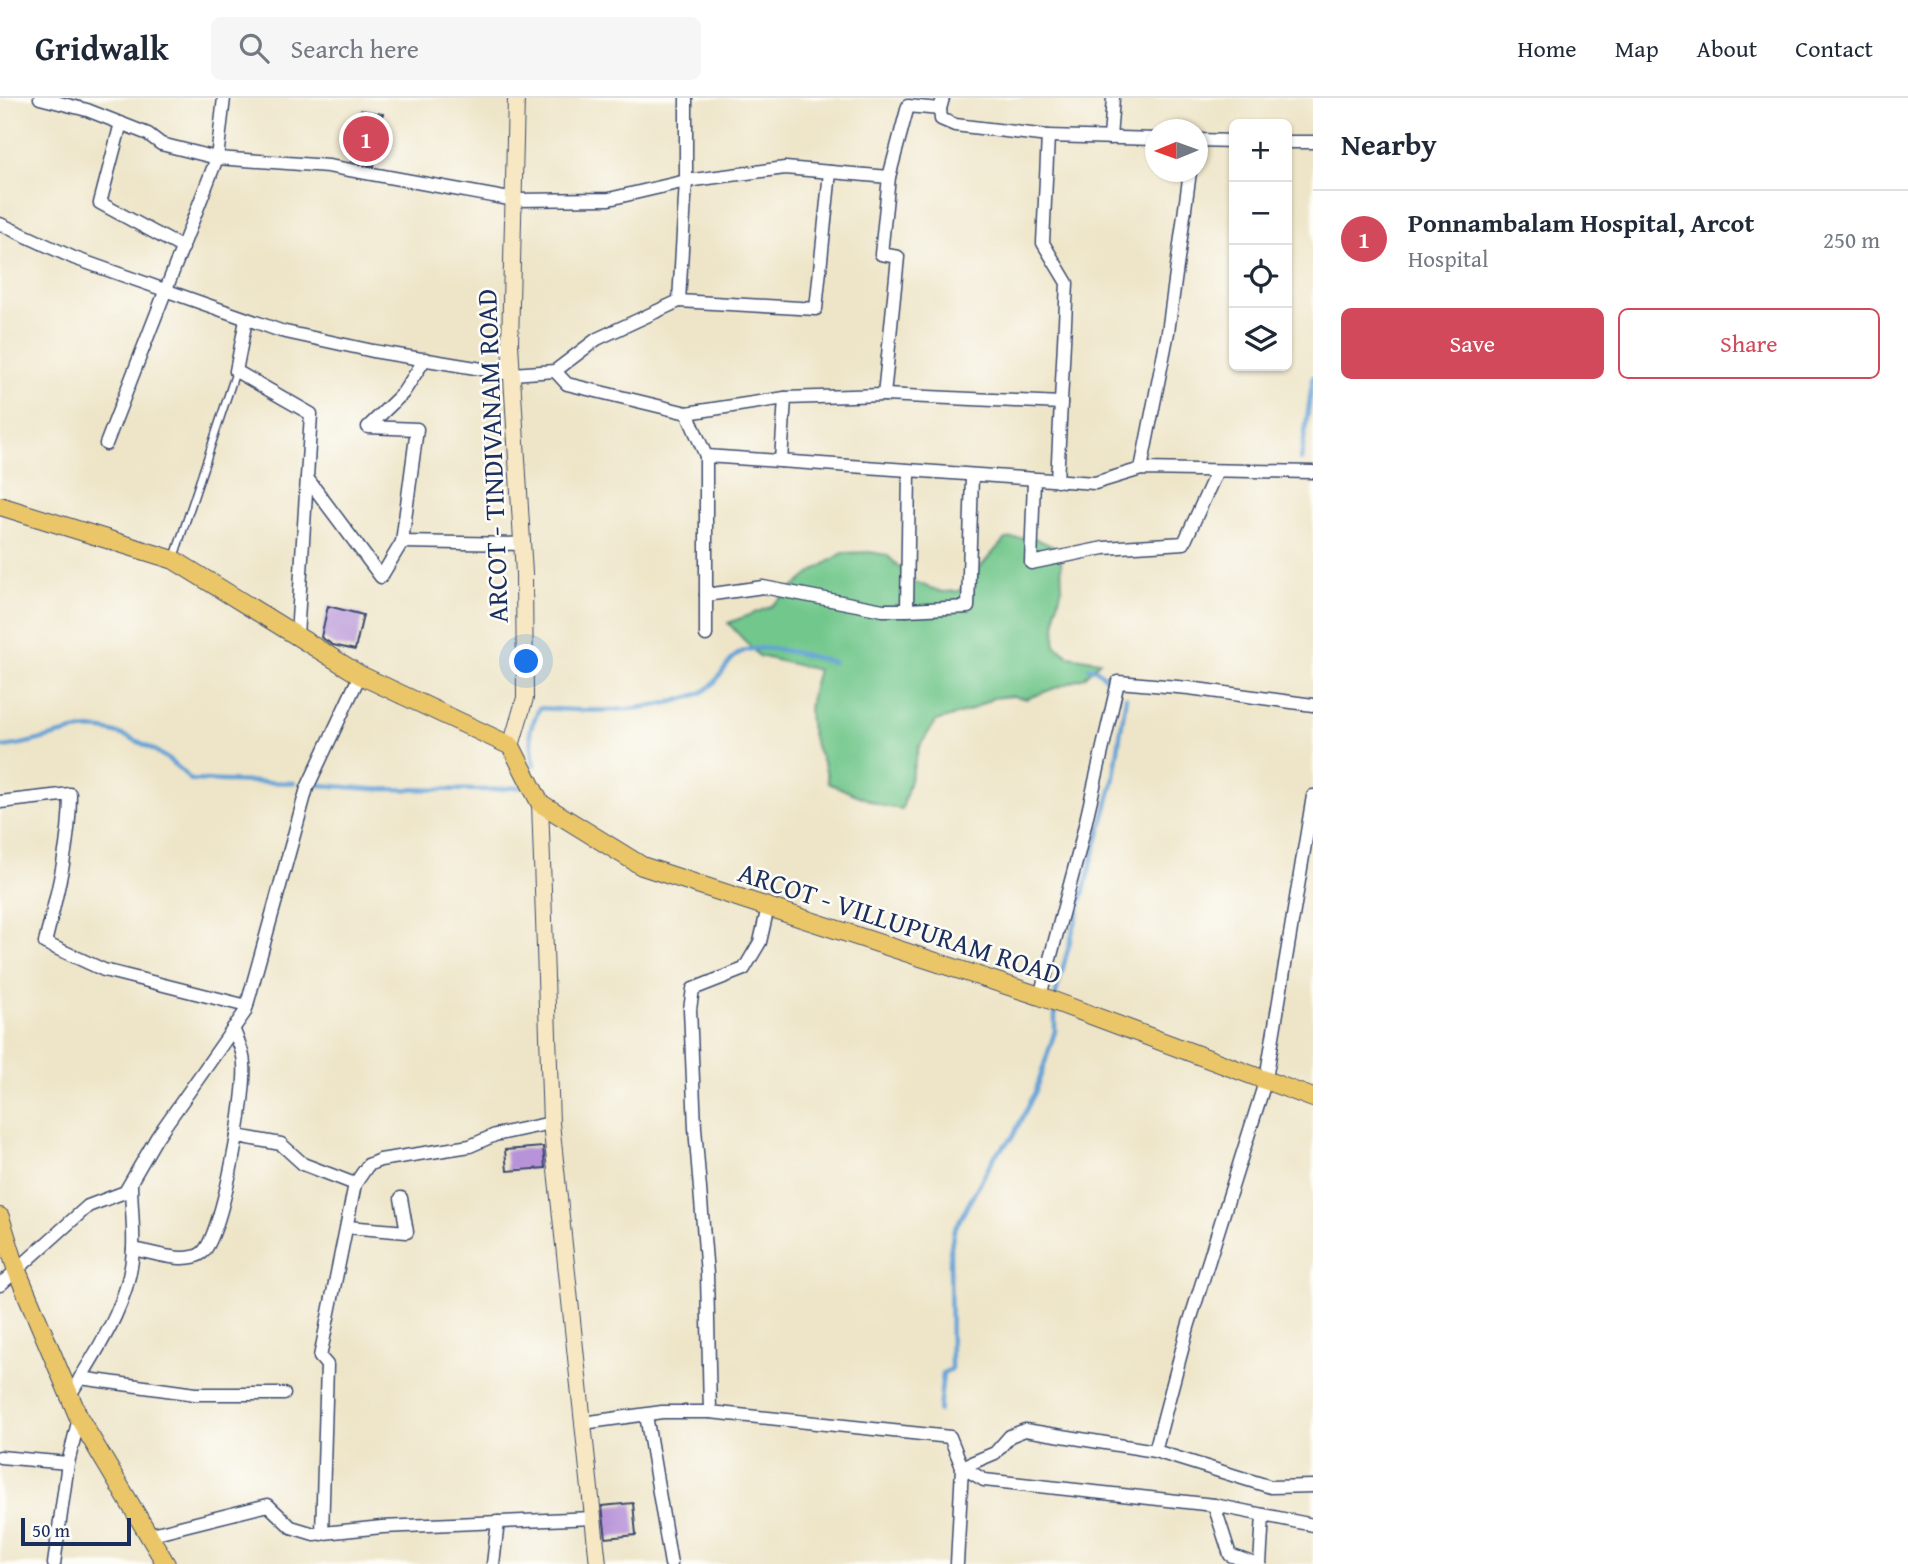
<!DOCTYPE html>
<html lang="en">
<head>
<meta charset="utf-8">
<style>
  :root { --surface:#fff; --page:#f6f6f7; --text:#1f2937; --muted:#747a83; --line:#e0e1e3; --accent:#d1495b }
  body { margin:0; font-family:"Gentium Book Plus",serif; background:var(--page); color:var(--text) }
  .controls { position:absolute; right:21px; top:21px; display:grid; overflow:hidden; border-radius:10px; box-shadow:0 2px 5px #0004 }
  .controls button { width:63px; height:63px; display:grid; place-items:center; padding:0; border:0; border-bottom:2px solid var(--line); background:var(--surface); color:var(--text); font:35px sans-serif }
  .compass { position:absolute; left:1145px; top:21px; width:63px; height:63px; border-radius:50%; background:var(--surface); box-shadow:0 2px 5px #0004; rotate:269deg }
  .scale { position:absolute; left:21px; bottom:18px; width:110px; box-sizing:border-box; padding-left:7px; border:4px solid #1b2f5e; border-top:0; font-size:19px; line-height:24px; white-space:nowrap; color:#1b2f5e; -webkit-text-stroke:5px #fdfcf7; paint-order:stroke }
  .you { position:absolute; left:527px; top:564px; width:24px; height:24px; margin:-18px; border:5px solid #fff; border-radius:50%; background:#1a73e8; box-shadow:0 0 0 10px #1a73e833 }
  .badge { display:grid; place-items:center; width:46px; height:46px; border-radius:50%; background:var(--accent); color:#fff; font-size:23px; font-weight:700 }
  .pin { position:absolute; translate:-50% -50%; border:4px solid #fff; box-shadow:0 2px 7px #0006 }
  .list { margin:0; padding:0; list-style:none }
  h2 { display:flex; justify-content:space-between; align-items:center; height:91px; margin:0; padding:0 28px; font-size:30px }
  h2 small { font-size:23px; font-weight:400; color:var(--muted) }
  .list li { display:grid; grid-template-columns:46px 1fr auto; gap:21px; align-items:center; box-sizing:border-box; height:98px; padding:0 28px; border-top:2px solid var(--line) }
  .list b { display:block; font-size:26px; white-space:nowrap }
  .list p { margin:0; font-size:23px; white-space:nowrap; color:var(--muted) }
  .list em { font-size:23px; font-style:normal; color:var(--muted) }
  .actions { display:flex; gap:14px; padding:21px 28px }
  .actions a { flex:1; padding:16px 0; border:2px solid var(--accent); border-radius:10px; text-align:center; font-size:24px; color:var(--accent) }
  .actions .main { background:var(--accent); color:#fff }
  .icon { flex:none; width:38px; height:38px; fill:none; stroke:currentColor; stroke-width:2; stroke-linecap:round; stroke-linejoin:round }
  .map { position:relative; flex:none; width:1313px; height:1466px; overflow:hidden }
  header { display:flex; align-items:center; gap:42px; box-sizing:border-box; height:98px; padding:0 35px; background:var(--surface); border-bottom:2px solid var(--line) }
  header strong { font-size:33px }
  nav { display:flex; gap:38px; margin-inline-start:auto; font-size:24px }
  .search { width:490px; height:63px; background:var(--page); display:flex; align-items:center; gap:18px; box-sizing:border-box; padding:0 24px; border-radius:10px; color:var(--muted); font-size:26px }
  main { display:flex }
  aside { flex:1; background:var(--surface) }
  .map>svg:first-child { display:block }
</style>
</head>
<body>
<header>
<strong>Gridwalk</strong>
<div class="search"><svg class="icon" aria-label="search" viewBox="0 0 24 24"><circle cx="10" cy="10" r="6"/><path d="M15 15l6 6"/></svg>Search here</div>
<nav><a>Home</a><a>Map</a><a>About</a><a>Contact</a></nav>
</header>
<main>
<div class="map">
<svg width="1313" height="1466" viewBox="0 0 1313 1466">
  <rect width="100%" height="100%" fill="#fdfcf7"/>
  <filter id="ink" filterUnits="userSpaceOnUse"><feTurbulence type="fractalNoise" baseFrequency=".0143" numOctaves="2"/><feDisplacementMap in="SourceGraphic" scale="14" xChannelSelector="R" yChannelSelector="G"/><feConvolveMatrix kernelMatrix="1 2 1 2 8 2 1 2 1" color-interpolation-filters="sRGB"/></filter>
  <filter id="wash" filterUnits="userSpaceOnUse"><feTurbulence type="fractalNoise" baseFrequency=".00686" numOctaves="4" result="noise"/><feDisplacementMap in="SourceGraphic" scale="28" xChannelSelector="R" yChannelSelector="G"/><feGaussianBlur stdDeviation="1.57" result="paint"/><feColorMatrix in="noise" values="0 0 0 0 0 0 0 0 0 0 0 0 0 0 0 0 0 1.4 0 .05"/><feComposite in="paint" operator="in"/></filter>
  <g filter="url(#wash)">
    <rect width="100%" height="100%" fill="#eee5c8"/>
    <path fill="#72c78c" stroke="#467b75" stroke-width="2" d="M1032,439L1054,449L1061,462L1062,490L1056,512L1055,547L1069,558L1100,563L1085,579L1026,601L1013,598L993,600L969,613L936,623L919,649L902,711L883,708L828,685C827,667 819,658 814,643C805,617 810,597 818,572L759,558L728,525L770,509L812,474L843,455L870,454L887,457L914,484L942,494L959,493L1005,441Z"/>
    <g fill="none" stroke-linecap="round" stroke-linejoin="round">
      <g stroke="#62a1d5" stroke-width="4.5">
        <polyline points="1301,362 1313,279"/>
        <polyline points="1089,570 1096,571 1107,581"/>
        <path d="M0,649C27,648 54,636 80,632C117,626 167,655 191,682L294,685"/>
        <path d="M534,667L530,632L539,610C592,614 641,615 693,598C716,591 719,575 734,559C754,539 809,559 833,564"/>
        <polyline points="320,687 372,691 489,692 520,689"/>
        <polyline points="1055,899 1113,685 1126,599"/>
        <polyline points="939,1313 943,1275 951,1271 950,1154 954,1132 996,1056 1012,1040 1036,992 1055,933 1055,908"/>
      </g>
    </g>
    <g id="blocks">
      <g fill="#b794d9">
        <polygon points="361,12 383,16 374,68 352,63"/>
        <polygon points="328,508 363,517 355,552 333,547 321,539"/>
        <polygon points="543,1049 545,1070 507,1073 505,1052"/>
        <polygon points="633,1405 636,1437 606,1440 602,1408"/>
      </g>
    </g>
  </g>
  <g filter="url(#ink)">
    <use href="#blocks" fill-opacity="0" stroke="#3b4a6e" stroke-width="2"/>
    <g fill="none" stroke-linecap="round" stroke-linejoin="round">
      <g stroke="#3b4a6e" stroke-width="9">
        <polyline id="lane" points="174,460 236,273"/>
      </g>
      <g stroke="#3b4a6e" stroke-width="15">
        <g id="street">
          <polyline points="40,0 87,12 148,36 161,46 217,60 106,346"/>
          <polyline points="224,0 217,60 328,68 515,102 609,101 686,83 785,70 889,79 881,156 898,159 884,297 785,300 781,363"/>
          <polyline points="940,11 941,21 955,27 1048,38 1043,145 1067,185 1057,383"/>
          <polyline points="121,25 100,105 183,150"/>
          <polyline points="1048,38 1156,41"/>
          <polyline points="1110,40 1113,0"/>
          <polyline points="1198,42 1234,43"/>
          <polyline points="1287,44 1313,44"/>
          <polyline points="889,79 908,8 940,11 943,0"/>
          <polyline points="0,126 74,160 281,233 373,253 512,276 555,273 567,286 687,315 706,358 706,537"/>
          <polyline points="679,203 816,211 830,74"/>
          <polyline points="246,222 236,273 311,316 297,538"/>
          <polyline points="555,273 597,241 679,203 686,83 686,0"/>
          <polyline points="884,297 1061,305"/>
          <polyline points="687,315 785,300"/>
          <polyline points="706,358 1095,385 1141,371 1313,374"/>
          <polyline points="1141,371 1168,234 1190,74"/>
          <polyline points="307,380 381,479 402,444 417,331 368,329 403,295 425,261"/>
          <polyline points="1034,382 1031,465 1104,450 1184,445 1217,373"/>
          <polyline points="402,444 523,446"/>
          <polyline points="706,497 763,489 883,512 907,512 909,374"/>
          <polyline points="907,512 968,509 972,378"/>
          <path d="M0,704L70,696C70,747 57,796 45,845L104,872L247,908"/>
          <polyline points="1040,898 1079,753 1118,584 1189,590 1313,607"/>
          <polyline points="237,1038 281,1046 303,1066 355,1086"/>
          <polyline points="347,1129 407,1134 401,1100"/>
          <path d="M133,1151C151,1154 186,1167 202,1155C223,1137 247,996 244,966C244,954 237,941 233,930"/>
          <polyline points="0,1187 88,1108 125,1094 157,1039 245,914 307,690 360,577"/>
          <polyline points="80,1280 195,1296 284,1296"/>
          <path d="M70,1297C97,1252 131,1204 133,1150C134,1128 131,1106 131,1085"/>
          <polyline points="710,1314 707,1176 695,1030 690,911 693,891 744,871 760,844 768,809"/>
          <polyline points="646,1317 671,1466"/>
          <polyline points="583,1325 662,1314 710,1314 950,1339 962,1369 957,1466"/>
          <polyline points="1155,1353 1271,1389 1313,1388"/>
          <polyline points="0,1359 68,1365"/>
          <polyline points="962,1369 995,1355 1010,1338 1025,1332 1155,1353 1188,1229 1266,981 1313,698"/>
          <polyline points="962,1369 984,1382 1214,1407"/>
          <polyline points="322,1436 327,1267 320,1259 355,1086 368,1067 380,1062 470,1048 495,1037 551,1025"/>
          <polyline points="148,1437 268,1407 291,1429 314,1436 382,1429 593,1420"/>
          <polyline points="54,1466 68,1365 79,1320"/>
          <polyline points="493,1466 498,1424"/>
          <polyline points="1255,1466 1230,1457 1214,1407 1313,1427"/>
          <polyline points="1260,1466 1263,1417"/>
        </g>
      </g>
      <g stroke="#3b4a6e" stroke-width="18">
        <g id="secondary">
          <polyline points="511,648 525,600 524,476 510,246 516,0"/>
          <polyline points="540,705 551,1025 598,1466"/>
        </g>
      </g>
      <g stroke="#3b4a6e" stroke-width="20">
        <g id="primary">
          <polyline points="0,408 174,462 360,577 511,648 540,705 642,768 1040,898 1313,1000"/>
          <polyline points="0,1119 17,1173 79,1320 166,1466"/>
        </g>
      </g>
      <use href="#lane" stroke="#fff" stroke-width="6"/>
      <use href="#street" stroke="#fff" stroke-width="12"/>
      <use href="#secondary" stroke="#f7e8c3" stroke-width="16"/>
      <use href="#primary" stroke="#ebc669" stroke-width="18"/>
    </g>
  </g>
  <g text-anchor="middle" stroke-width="5" stroke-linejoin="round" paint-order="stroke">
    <g font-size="28" fill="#1b2f5e" stroke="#fdfcf7">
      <text transform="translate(492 358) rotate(-92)" y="10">ARCOT - TINDIVANAM ROAD</text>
      <text transform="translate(900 825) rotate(18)" y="10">ARCOT - VILLUPURAM ROAD</text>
    </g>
  </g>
</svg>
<div class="controls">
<button>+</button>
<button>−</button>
<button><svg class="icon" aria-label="locate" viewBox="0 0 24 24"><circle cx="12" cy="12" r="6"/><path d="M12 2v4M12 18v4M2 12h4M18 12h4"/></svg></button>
<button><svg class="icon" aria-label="layers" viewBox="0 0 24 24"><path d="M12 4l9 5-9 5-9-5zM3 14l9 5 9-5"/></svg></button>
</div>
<svg class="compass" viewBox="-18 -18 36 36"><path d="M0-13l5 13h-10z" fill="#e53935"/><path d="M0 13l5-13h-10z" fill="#747a83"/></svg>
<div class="scale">50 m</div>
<div class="you"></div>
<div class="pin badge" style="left:366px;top:41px">1</div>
</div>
<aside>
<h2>Nearby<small></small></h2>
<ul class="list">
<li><span class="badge">1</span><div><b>Ponnambalam Hospital, Arcot</b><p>Hospital</p></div><em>250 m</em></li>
</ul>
<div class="actions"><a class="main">Save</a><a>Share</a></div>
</aside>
</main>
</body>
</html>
